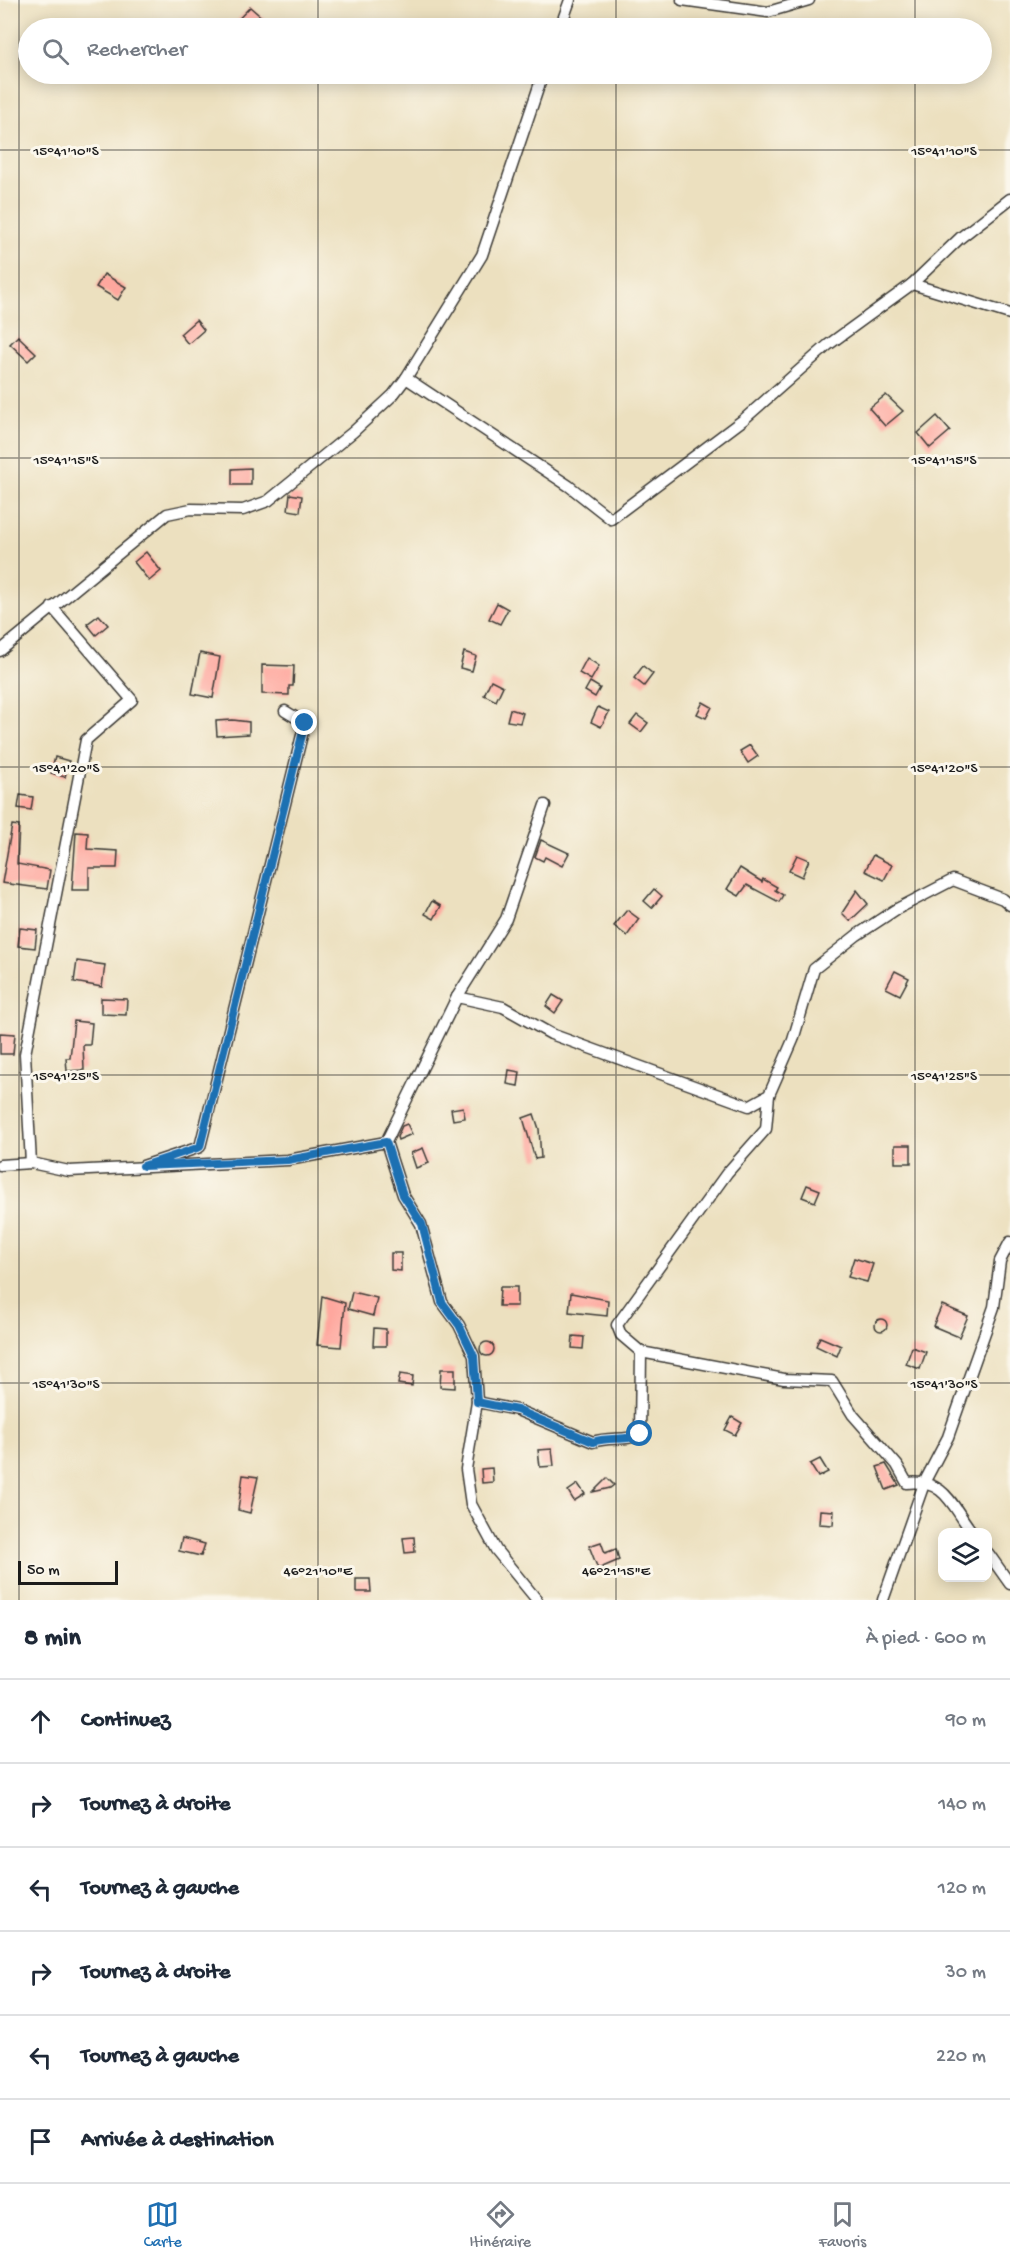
<!DOCTYPE html>
<html lang="fr">
<head>
<meta charset="utf-8">
<style>
  :root { --surface:#fff; --page:#f6f6f7; --text:#1f2937; --muted:#747a83; --line:#e0e1e3; --accent:#1f6fb2 }
  body { margin:0; font-family:"Gochi Hand",sans-serif; background:var(--page); color:var(--text) }
  .controls { position:absolute; right:18px; bottom:18px; display:grid; overflow:hidden; border-radius:12px; box-shadow:0 3px 15px #0003 }
  .controls button { width:54px; height:54px; display:grid; place-items:center; padding:0; border:0; border-bottom:2px solid var(--line); background:var(--surface); color:var(--text); font:30px sans-serif }
  .scale { position:absolute; left:18px; bottom:15px; width:100px; box-sizing:border-box; padding-left:6px; border:3px solid #1c1c1c; border-top:0; font-size:16px; line-height:21px; white-space:nowrap; color:#1c1c1c; -webkit-text-stroke:4px #fbf7ec; paint-order:stroke }
  .stop { position:absolute; width:18px; height:18px; margin:-14px; border:4px solid #1f6fb2; border-radius:50%; background:#fff }
  .stop.end { background:#1f6fb2; border-color:#fff; box-shadow:0 2px 6px #0008 }
  .list { margin:0; padding:0; list-style:none }
  h2 { display:flex; justify-content:space-between; align-items:center; height:78px; margin:0; padding:0 24px; font-size:26px }
  h2 small { font-size:20px; font-weight:400; color:var(--muted) }
  .list li { display:grid; grid-template-columns:39px 1fr auto; gap:18px; align-items:center; box-sizing:border-box; height:84px; padding:0 24px; border-top:2px solid var(--line) }
  .list b { display:block; font-size:22px; white-space:nowrap }
  .list em { font-size:20px; font-style:normal; color:var(--muted) }
  .icon { flex:none; width:33px; height:33px; fill:none; stroke:currentColor; stroke-width:2; stroke-linecap:round; stroke-linejoin:round }
  .map { position:relative; flex:none; width:1010px; height:1600px; overflow:hidden }
  .search { position:absolute; background:var(--surface); box-shadow:0 3px 15px #0003; left:18px; right:18px; top:18px; height:66px; display:flex; align-items:center; gap:15px; box-sizing:border-box; padding:0 21px; border-radius:33px; color:var(--muted); font-size:22px }
  .sheet { height:582px; background:var(--surface) }
  nav { display:flex; justify-content:space-around; align-items:center; box-sizing:border-box; height:84px; border-top:2px solid var(--line); background:var(--surface); font-size:16px; color:var(--muted) }
  nav a { display:grid; justify-items:center; gap:3px }
  nav .on { color:var(--accent) }
  .map>svg:first-child { display:block }
</style>
</head>
<body>
<div class="map">
<svg width="1010" height="1600" viewBox="0 0 1010 1600">
  <rect width="100%" height="100%" fill="#fbf7ec"/>
  <filter id="ink" filterUnits="userSpaceOnUse"><feTurbulence type="fractalNoise" baseFrequency=".0167" numOctaves="2"/><feDisplacementMap in="SourceGraphic" scale="12" xChannelSelector="R" yChannelSelector="G"/><feConvolveMatrix kernelMatrix="1 2 1 2 8 2 1 2 1" color-interpolation-filters="sRGB"/></filter>
  <filter id="wash" filterUnits="userSpaceOnUse"><feTurbulence type="fractalNoise" baseFrequency=".008" numOctaves="4" result="noise"/><feDisplacementMap in="SourceGraphic" scale="24" xChannelSelector="R" yChannelSelector="G"/><feGaussianBlur stdDeviation="1.35" result="paint"/><feColorMatrix in="noise" values="0 0 0 0 0 0 0 0 0 0 0 0 0 0 0 0 0 1.4 0 .05"/><feComposite in="paint" operator="in"/></filter>
  <g filter="url(#wash)">
    <rect width="100%" height="100%" fill="#ece0bf"/>
    <g id="blocks">
      <g fill="#fea79e">
        <polygon points="250,7 274,28 230,28"/>
        <polygon points="104,274 126,287 118,300 96,287"/>
        <polygon points="196,320 204,330 188,344 180,334"/>
        <polygon points="18,336 36,353 28,361 10,344"/>
        <polygon points="886,395 903,411 885,426 869,408"/>
        <polygon points="937,416 950,431 930,448 918,433"/>
        <polygon points="251,468 251,485 232,485 232,469"/>
        <polygon points="290,494 302,496 300,512 288,510"/>
        <polygon points="146,552 161,571 149,581 134,562"/>
        <polygon points="497,603 508,609 500,624 489,619"/>
        <polygon points="99,615 108,625 96,635 87,624"/>
        <polygon points="464,652 476,656 472,671 460,668"/>
        <polygon points="200,653 220,657 213,698 192,694"/>
        <polygon points="587,658 599,666 591,680 579,673"/>
        <polygon points="262,665 294,666 293,686 289,686 289,695 262,694"/>
        <polygon points="643,666 653,674 644,686 634,678"/>
        <polygon points="491,680 503,686 496,701 484,695"/>
        <polygon points="590,682 600,688 595,697 585,691"/>
        <polygon points="703,702 712,707 706,718 697,714"/>
        <polygon points="598,707 609,712 601,727 591,722"/>
        <polygon points="510,709 523,713 520,723 507,721"/>
        <polygon points="637,715 648,723 641,732 630,724"/>
        <polygon points="233,720 249,722 249,734 217,736 216,721"/>
        <polygon points="750,745 758,756 748,763 740,751"/>
        <polygon points="55,757 69,761 65,777 51,773"/>
        <polygon points="20,795 33,797 31,810 18,808"/>
        <polygon points="12,825 19,826 17,864 50,870 47,889 2,883"/>
        <polygon points="76,832 88,833 87,849 118,851 117,868 89,868 89,890 72,890"/>
        <polygon points="541,840 569,853 562,866 545,857 543,861 535,857"/>
        <polygon points="797,855 809,860 802,877 789,871"/>
        <polygon points="873,855 892,865 884,880 865,871"/>
        <polygon points="740,868 762,882 763,879 777,887 775,890 783,895 779,902 747,885 739,896 727,889"/>
        <polygon points="654,889 662,896 652,908 644,901"/>
        <polygon points="857,890 868,904 850,921 842,913"/>
        <polygon points="432,901 441,906 434,919 425,914"/>
        <polygon points="627,910 639,919 627,936 614,926"/>
        <polygon points="20,928 37,930 35,948 18,946"/>
        <polygon points="77,961 105,965 102,987 74,982"/>
        <polygon points="895,971 909,978 900,995 886,988"/>
        <polygon points="553,995 563,1001 555,1013 546,1006"/>
        <polygon points="101,998 127,999 126,1015 101,1014"/>
        <polygon points="74,1021 92,1023 90,1045 83,1045 84,1070 67,1071 66,1058 70,1058"/>
        <polygon points="0,1033 15,1034 13,1054 0,1054"/>
        <polygon points="509,1070 520,1072 518,1086 507,1084"/>
        <polygon points="463,1107 465,1118 453,1120 451,1109"/>
        <polygon points="534,1114 539,1129 541,1158 535,1159 523,1118"/>
        <polygon points="407,1124 412,1134 398,1140 397,1137 402,1126"/>
        <rect x="895" y="1145" width="16" height="18"/>
        <polygon points="423,1148 429,1163 416,1168 411,1153"/>
        <polygon points="807,1185 820,1190 815,1202 802,1197"/>
        <polygon points="391,1253 401,1253 401,1271 391,1270"/>
        <polygon points="854,1258 873,1264 867,1282 848,1277"/>
        <polygon points="500,1287 517,1287 517,1306 499,1306"/>
        <polygon points="352,1292 377,1298 373,1316 348,1309"/>
        <polygon points="571,1293 608,1300 607,1316 569,1312"/>
        <polygon points="322,1296 345,1303 341,1347 317,1345"/>
        <polygon points="942,1305 968,1316 959,1337 933,1326"/>
        <circle cx="881" cy="1325" r="6"/>
        <polygon points="374,1328 386,1329 386,1346 373,1346"/>
        <polygon points="573,1336 584,1337 583,1349 572,1348"/>
        <polygon points="820,1337 841,1346 837,1356 816,1346"/>
        <circle cx="487" cy="1349" r="7"/>
        <polygon points="912,1347 926,1352 920,1369 906,1364"/>
        <polygon points="441,1369 455,1369 455,1388 440,1387"/>
        <polygon points="400,1374 413,1376 412,1386 398,1384"/>
        <polygon points="732,1417 742,1423 735,1435 725,1430"/>
        <polygon points="552,1449 554,1466 540,1467 538,1450"/>
        <polygon points="820,1459 828,1472 818,1477 810,1464"/>
        <polygon points="886,1464 899,1485 886,1490 877,1467"/>
        <polygon points="492,1468 493,1482 482,1483 481,1469"/>
        <polygon points="243,1475 258,1477 250,1513 238,1510"/>
        <polygon points="607,1478 614,1485 610,1488 593,1492"/>
        <polygon points="578,1484 585,1494 574,1501 568,1491"/>
        <polygon points="820,1510 834,1511 833,1525 819,1524"/>
        <polygon points="414,1537 415,1552 405,1553 403,1538"/>
        <polygon points="182,1538 205,1544 201,1556 179,1551"/>
        <polygon points="601,1542 605,1553 616,1549 619,1560 598,1569 589,1546"/>
        <polygon points="356,1579 370,1579 371,1592 356,1592"/>
      </g>
    </g>
  </g>
  <g filter="url(#ink)">
    <use href="#blocks" fill-opacity="0" stroke="#3b3934" stroke-width="1.5"/>
    <g fill="none" stroke-linecap="round" stroke-linejoin="round">
      <g stroke="#3b3934" stroke-width="13">
        <g id="minor">
          <polyline points="682,0 768,12 809,0"/>
          <polyline points="560,28 570,0"/>
          <polyline points="912,284 1010,314"/>
          <polyline points="406,378 482,255 543,74"/>
          <polyline points="0,651 167,514 191,509 243,510 268,501 353,432 393,395 406,378 569,486 611,519 743,420 828,345 912,284 960,238 1010,199"/>
          <polyline points="457,997 503,1007 551,1034 749,1106 769,1095 793,1040 814,969 857,935 895,910 953,880 1003,899 1010,905"/>
          <path d="M769,1095L766,1129L727,1173L617,1325L621,1335L641,1352L784,1379L832,1381L853,1415L897,1465L907,1483C946,1479 951,1505 972,1532"/>
          <polyline points="31,1163 25,1054 86,740 132,700 52,607"/>
          <polyline points="0,1165 31,1163 69,1171 288,1160 386,1142"/>
          <polyline points="143,1166 200,1147 305,723 285,711"/>
          <path d="M477,1402L517,1410L593,1442C609,1436 627,1442 640,1434L641,1352"/>
          <polyline points="988,1553 1010,1584"/>
          <polyline points="537,1600 496,1550 471,1504 466,1469 477,1402 474,1356 459,1325 442,1302 421,1224 403,1195 386,1142 457,997 506,919 545,805"/>
          <polyline points="883,1600 925,1481 948,1437 967,1383 994,1307 1000,1261 1010,1242"/>
        </g>
      </g>
      <use href="#minor" stroke="#fff" stroke-width="10"/>
    </g>
  </g>
  <g fill="none" stroke-linecap="round" stroke-linejoin="round" filter="url(#ink)">
    <path stroke="#1f6fb2" stroke-width="8" d="M305,723L200,1147L143,1166L288,1160L386,1142L403,1195L422,1224L442,1302L459,1325L474,1356L477,1402L517,1410L593,1442C610,1436 627,1442 640,1434"/>
  </g>
  <path fill="none" stroke="#1c1c1c" stroke-width="1.5" stroke-opacity="0.45" d="M19,0V1600M318,0V28M616,0V28M915,0V28M318,74V1600M616,74V1600M915,74V1600M0,150H1010M0,458H1010M0,767H1010M0,1075H1010M0,1383H1010"/>
  <g font-size="15" text-anchor="middle" fill="#1c1c1c" stroke="#fbf7ec" stroke-width="6" stroke-linejoin="round" paint-order="stroke">
    <text x="66" y="155">15°41'10"S</text>
    <text x="944" y="155">15°41'10"S</text>
    <text x="66" y="464">15°41'15"S</text>
    <text x="944" y="464">15°41'15"S</text>
    <text x="66" y="772">15°41'20"S</text>
    <text x="944" y="772">15°41'20"S</text>
    <text x="66" y="1080">15°41'25"S</text>
    <text x="944" y="1080">15°41'25"S</text>
    <text x="66" y="1388">15°41'30"S</text>
    <text x="944" y="1388">15°41'30"S</text>
    <text x="318" y="1575">46°21'10"E</text>
    <text x="616" y="1575">46°21'15"E</text>
  </g>
</svg>
<div class="controls">
<button><svg class="icon" aria-label="layers" viewBox="0 0 24 24"><path d="M12 4l9 5-9 5-9-5zM3 14l9 5 9-5"/></svg></button>
</div>
<div class="scale">50 m</div>
<div class="stop" style="left:640px;top:1434px"></div>
<div class="stop end" style="left:305px;top:723px"></div>
<div class="search"><svg class="icon" aria-label="search" viewBox="0 0 24 24"><circle cx="10" cy="10" r="6"/><path d="M15 15l6 6"/></svg>Rechercher</div>
</div>
<section class="sheet">
<h2>8 min<small>À pied · 600 m</small></h2>
<ul class="list">
<li><svg class="icon" aria-label="ahead" viewBox="0 0 24 24"><path d="M12 20V5M6 11l6-6 6 6"/></svg><div><b>Continuez</b></div><em>90 m</em></li>
<li><svg class="icon" aria-label="right" viewBox="0 0 24 24"><path d="M7 20v-9h11M14 6l5 5-5 5"/></svg><div><b>Tournez à droite</b></div><em>140 m</em></li>
<li><svg class="icon" aria-label="left" viewBox="0 0 24 24"><path d="M17 20v-9H6M10 6l-5 5 5 5"/></svg><div><b>Tournez à gauche</b></div><em>120 m</em></li>
<li><svg class="icon" aria-label="right" viewBox="0 0 24 24"><path d="M7 20v-9h11M14 6l5 5-5 5"/></svg><div><b>Tournez à droite</b></div><em>30 m</em></li>
<li><svg class="icon" aria-label="left" viewBox="0 0 24 24"><path d="M17 20v-9H6M10 6l-5 5 5 5"/></svg><div><b>Tournez à gauche</b></div><em>220 m</em></li>
<li><svg class="icon" aria-label="arrive" viewBox="0 0 24 24"><path d="M6 21V4h12l-3 4 3 4H6"/></svg><div><b>Arrivée à destination</b></div></li>
</ul>
</section>
<nav>
<a class="on"><svg class="icon" aria-label="map" viewBox="0 0 24 24"><path d="M3 6l6-2 6 2 6-2v14l-6 2-6-2-6 2zM9 4v14M15 6v14"/></svg>Carte</a>
<a><svg class="icon" aria-label="directions" viewBox="0 0 24 24"><path d="M12 3l9 9-9 9-9-9zM9 14v-3h6M13 9l2 2-2 2"/></svg>Itinéraire</a>
<a><svg class="icon" aria-label="saved" viewBox="0 0 24 24"><path d="M7 4h10v16l-5-4-5 4z"/></svg>Favoris</a>
</nav>
</body>
</html>
